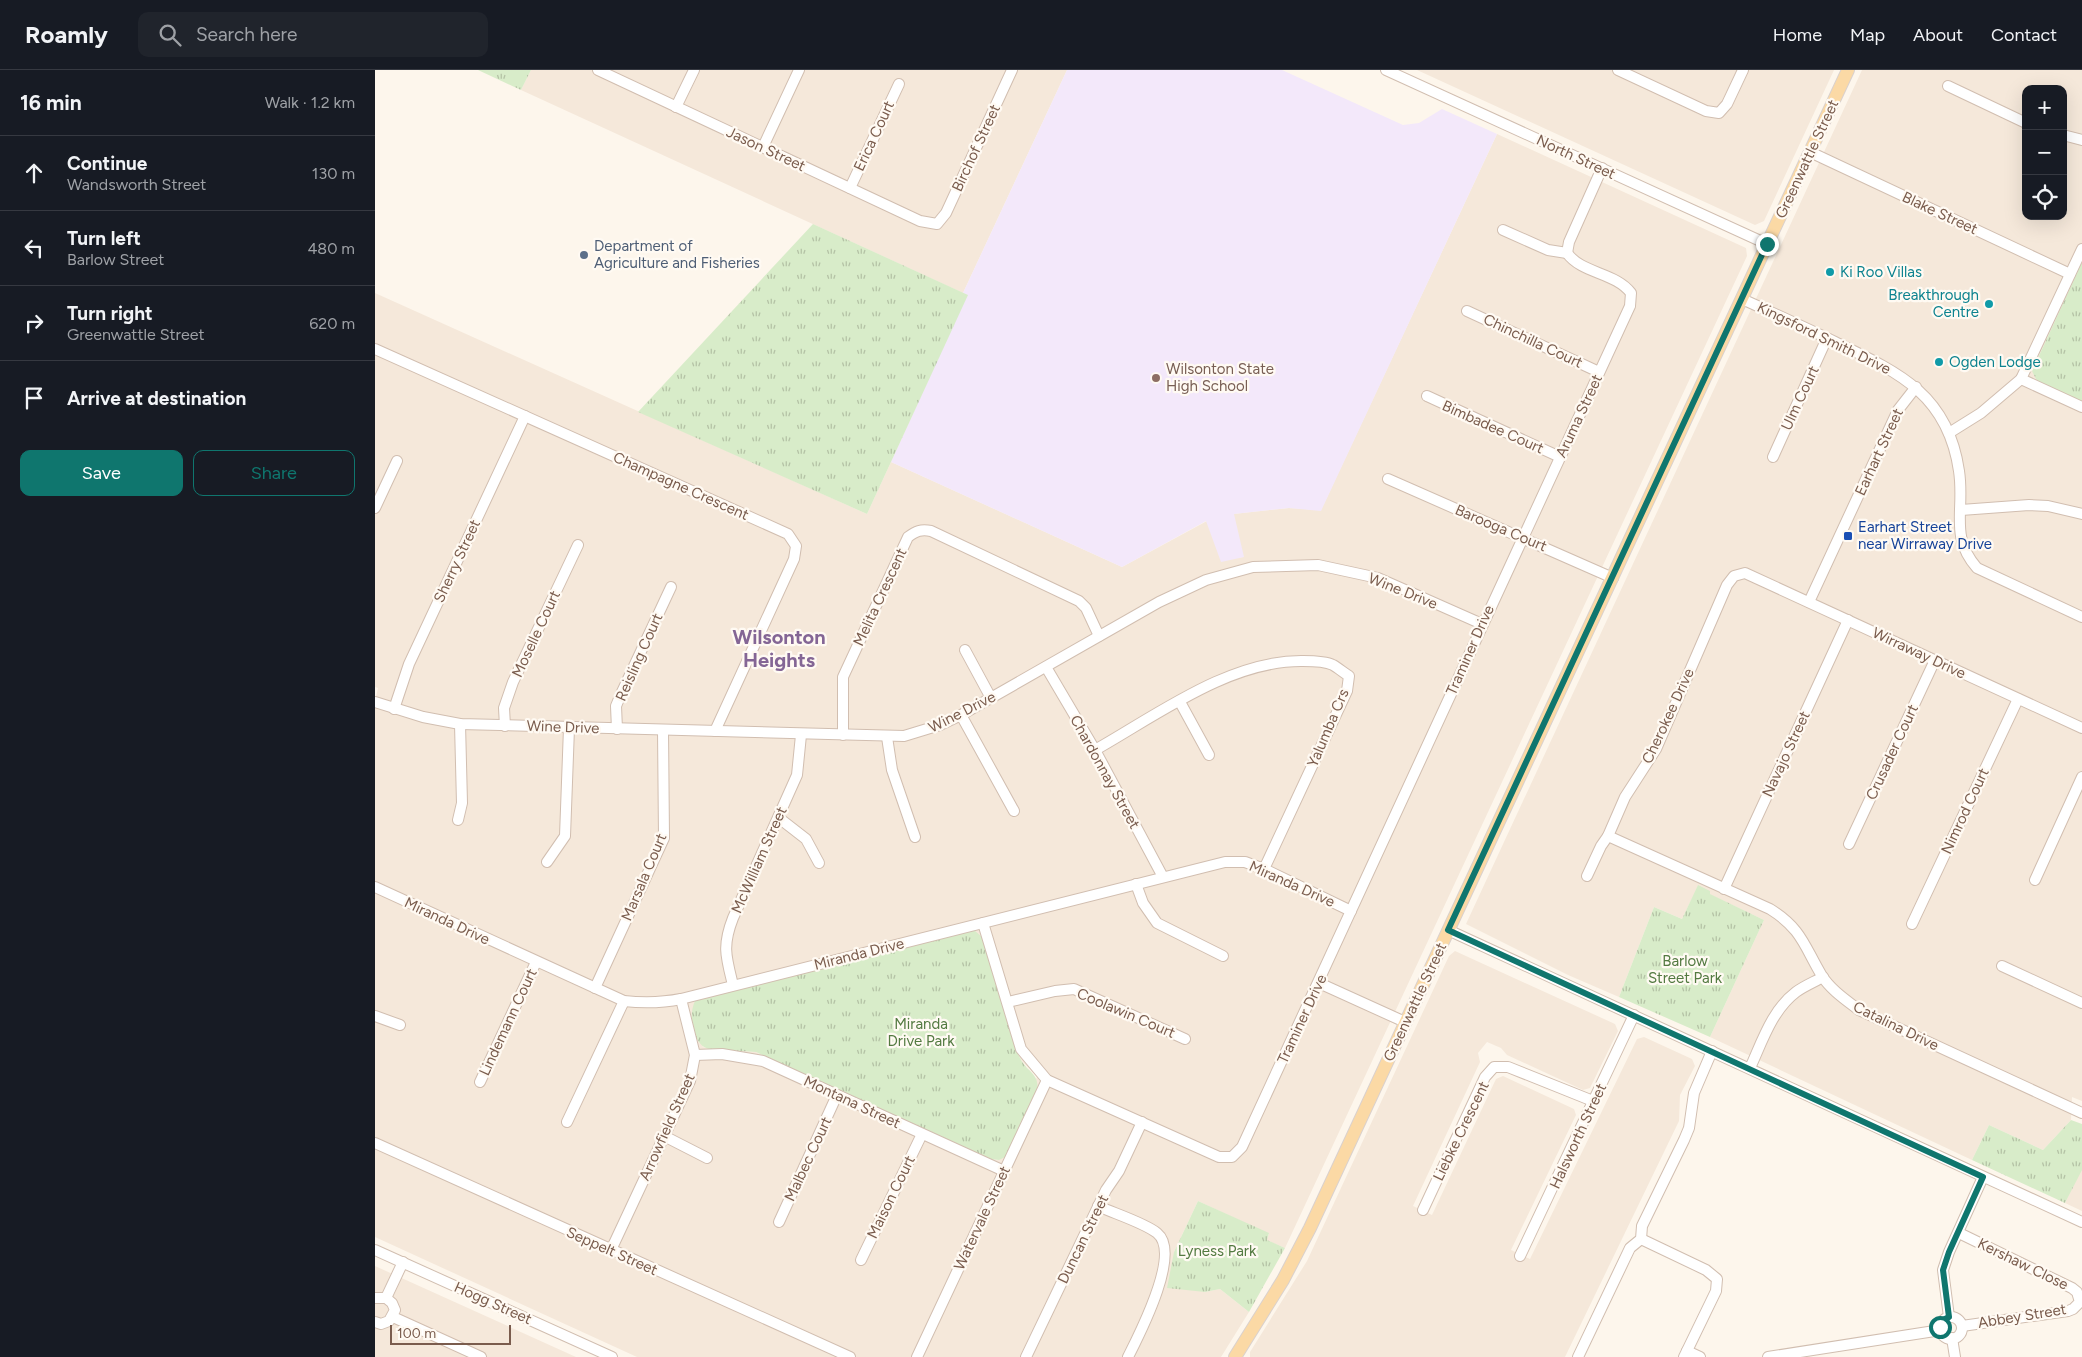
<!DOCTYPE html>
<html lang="en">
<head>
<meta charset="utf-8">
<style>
  :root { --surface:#171b24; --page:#20242c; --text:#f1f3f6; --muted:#9ea1a6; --line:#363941; --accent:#0f766e }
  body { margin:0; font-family:Figtree,sans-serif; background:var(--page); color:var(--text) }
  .controls { position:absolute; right:15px; top:15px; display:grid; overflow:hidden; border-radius:10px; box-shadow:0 5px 20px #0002 }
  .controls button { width:45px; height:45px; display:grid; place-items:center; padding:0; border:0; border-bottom:1px solid var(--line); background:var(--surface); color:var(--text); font:25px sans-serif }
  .scale { position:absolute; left:15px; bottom:12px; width:121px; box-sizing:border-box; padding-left:5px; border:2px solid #7a5c4d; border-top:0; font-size:14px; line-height:18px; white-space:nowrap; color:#7a5c4d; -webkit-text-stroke:4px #fffaf3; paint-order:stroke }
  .stop { position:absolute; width:15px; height:15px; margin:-11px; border:4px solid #0f766e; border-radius:50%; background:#fff }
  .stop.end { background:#0f766e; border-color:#fff; box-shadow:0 1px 5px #0008 }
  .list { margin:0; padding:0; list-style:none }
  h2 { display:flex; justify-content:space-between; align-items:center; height:65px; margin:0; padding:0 20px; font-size:21px }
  h2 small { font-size:16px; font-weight:400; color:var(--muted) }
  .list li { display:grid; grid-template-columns:32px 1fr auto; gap:15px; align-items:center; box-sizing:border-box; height:75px; padding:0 20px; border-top:1px solid var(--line) }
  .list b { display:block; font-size:19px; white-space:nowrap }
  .list p { margin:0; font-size:16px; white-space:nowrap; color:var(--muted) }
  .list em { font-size:16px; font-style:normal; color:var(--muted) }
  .actions { display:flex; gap:10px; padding:15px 20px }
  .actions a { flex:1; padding:11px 0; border:1px solid var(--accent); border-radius:10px; text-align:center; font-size:18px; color:var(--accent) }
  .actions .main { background:var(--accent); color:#fff }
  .icon { flex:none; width:28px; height:28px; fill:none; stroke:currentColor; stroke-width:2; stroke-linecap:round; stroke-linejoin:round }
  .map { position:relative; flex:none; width:1707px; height:1287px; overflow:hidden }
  header { display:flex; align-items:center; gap:30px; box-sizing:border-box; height:70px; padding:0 25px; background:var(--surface); border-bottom:1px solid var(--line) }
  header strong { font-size:24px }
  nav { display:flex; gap:28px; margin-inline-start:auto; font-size:18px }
  .search { width:350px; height:45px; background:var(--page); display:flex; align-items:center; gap:12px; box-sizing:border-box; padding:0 18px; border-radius:10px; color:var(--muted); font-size:19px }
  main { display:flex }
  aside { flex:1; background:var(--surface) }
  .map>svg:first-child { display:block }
</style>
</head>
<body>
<header>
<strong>Roamly</strong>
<div class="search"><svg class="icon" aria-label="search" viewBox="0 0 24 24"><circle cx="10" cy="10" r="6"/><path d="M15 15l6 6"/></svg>Search here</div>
<nav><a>Home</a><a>Map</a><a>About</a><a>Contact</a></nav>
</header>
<main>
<aside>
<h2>16 min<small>Walk · 1.2 km</small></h2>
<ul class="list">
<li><svg class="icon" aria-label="ahead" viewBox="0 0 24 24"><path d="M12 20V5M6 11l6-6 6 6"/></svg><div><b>Continue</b><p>Wandsworth Street</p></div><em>130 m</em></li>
<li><svg class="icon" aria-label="left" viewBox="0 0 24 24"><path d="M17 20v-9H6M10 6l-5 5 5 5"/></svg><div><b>Turn left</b><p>Barlow Street</p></div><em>480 m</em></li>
<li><svg class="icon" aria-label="right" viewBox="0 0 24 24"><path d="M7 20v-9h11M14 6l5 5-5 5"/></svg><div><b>Turn right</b><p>Greenwattle Street</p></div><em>620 m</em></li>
<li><svg class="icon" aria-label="arrive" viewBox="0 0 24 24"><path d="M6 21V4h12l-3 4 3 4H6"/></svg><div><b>Arrive at destination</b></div></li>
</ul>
<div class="actions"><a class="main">Save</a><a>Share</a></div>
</aside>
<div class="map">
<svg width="1707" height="1287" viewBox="0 0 1707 1287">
  <defs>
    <pattern id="grass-tufts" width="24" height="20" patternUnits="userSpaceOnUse" patternTransform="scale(1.25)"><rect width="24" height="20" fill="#d8ecc9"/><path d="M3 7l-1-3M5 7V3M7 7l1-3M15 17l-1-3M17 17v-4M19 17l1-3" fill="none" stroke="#b4c2a5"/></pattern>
  </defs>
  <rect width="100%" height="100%" fill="#fdf6ec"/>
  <g fill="#f5e8da" fill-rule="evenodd">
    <polygon points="156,0 692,0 588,223 146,20"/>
    <polygon points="1042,0 1459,0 1389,151 1380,155"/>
    <path d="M1487,0H1707V192L1657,301L1707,332V1031L1697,1027L1696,1050L1668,1080L1614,1055L1597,1090L1335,967L1389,850L1334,824L1323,816L1307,849L1279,837L1244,927L1193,905L1091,854ZM1651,19H1688V146H1651Z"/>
    <path d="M1122,64L1371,178L1372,186L910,1178L891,1170L894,1164L823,1131L799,1182L830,1222L845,1219L874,1242L846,1287H262L0,1167V631L3,618L0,617V223L492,444L516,392L747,497L832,451L863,488L868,487L858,444L914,438L946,440ZM610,873L645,989L662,1007L624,1090L617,1089L381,982L327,977Z"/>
    <polygon points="1080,881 1240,954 1243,961 1215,1018 1208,1020 1132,985 1126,978 1112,972 1103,983 1105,992 1038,1136 1057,1145 1121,1009 1128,1006 1199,1039 1201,1045 1136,1180 1155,1189 1262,969 1269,967 1317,989 1320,996 1305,1025 1304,1051 1190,1287 875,1287 875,1282 932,1191 1074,886"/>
    <polygon points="1706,1100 1707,1100 1707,1141 1690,1133"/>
    <polygon points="0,1196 201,1287 0,1287"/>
  </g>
  <polygon fill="#f3e8fa" points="692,0 907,0 1028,55 1044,53 1067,39 1122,64 946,441 914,438 859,444 869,487 846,492 831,451 747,497 516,392 592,225 588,223"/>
  <g fill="url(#grass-tufts)">
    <polygon points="103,0 156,0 146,20"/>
    <polygon points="438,154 593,225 492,444 263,342"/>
    <polygon points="1707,192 1707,332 1662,311 1657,301"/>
    <polygon points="1323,815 1335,821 1335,824 1389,850 1335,967 1244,927 1279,837 1307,849"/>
    <path d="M593,861H600L606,866C624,904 627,949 645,988C651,1001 665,1004 662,1019L630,1087L624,1090L616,1089L381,982L334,979C317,975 313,945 320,931Z"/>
    <polygon points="1696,1050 1707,1054 1707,1100 1690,1133 1597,1090 1614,1055 1668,1080"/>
    <polygon points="823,1131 894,1163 892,1170 910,1178 874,1242 845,1219 830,1222 792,1218 799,1182"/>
  </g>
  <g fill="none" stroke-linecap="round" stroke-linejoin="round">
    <g stroke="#d1beb0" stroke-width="12">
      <g id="minor">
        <polyline points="223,0 545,151 562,154 571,143 637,0"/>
        <polyline points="1011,0 1392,174"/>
        <polyline points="1243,0 1331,41 1344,43 1352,34 1368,0"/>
        <polyline points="1573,16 1651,53"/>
        <polyline points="301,37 319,0"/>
        <polyline points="1688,65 1707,70"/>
        <polyline points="388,77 424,0"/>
        <polyline points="1435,82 1695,204"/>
        <polyline points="475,118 524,14"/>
        <polyline points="1128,160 1173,180 1192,183"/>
        <polyline points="1192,183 1194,172 1227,98"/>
        <path d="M1367,229C1398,243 1429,257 1460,272C1523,302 1573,324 1584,401C1590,440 1574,466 1602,498L1707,547"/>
        <polyline points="1092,241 1224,302"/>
        <polyline points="0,279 413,464 421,476 419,489 340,661"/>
        <polyline points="1646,309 1707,337"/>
        <polyline points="1052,326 1185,387"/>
        <polyline points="1574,363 1606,343 1646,309 1707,179"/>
        <polyline points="1398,387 1452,268"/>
        <polyline points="1013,409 1238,508"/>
        <polyline points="0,438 22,391"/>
        <polyline points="1586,440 1654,435 1673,436 1707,444"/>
        <polyline points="1434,532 1523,340 1541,317"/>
        <polyline points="590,580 616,628"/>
        <polyline points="671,597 720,680 788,807"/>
        <polyline points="0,632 48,647 85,654 529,666 565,655 586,645 784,532 831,510 878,497 943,495 1003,508 1107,554"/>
        <polyline points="805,632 834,685"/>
        <polyline points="19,639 34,594 150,346"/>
        <polyline points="586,645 639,741"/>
        <polyline points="130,656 129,638 138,612 203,475"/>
        <polyline points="242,659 241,636 246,624 296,517"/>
        <path d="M468,665V607L533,467C541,461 546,459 556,461L704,531L711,538L724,566"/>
        <polyline points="512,667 517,700 540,767"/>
        <path d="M720,680C782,645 855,590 928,591C937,591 950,591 958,595C963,598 968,602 974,606L972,621L889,799"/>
        <polyline points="404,748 431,769 444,793"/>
        <polyline points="83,750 87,733 85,654"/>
        <path d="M1233,766L1395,839C1427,859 1429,876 1447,906C1456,920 1471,930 1484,940L1707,1043"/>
        <polyline points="1474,774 1560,590"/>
        <polyline points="172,792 190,766 194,658"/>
        <polyline points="1212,806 1226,776 1233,766 1250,727 1281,679 1352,515 1359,506 1370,503 1707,658"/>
        <polyline points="1660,810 1707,707"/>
        <polyline points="761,814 768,833 782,853 848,886"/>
        <path d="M0,817L249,931C268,933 286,933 306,929L850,792H870L889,799L976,841"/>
        <polyline points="1349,819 1473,550"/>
        <path d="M608,853L646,979L672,1010L844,1087H857L867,1077L1255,236L1256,223C1240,202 1207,204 1192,183"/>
        <polyline points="1537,854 1643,629"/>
        <polyline points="1073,860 1707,1152"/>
        <polyline points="1627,896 1707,933"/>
        <polyline points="944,913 1030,952"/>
        <path d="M358,915C351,887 347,876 358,848L422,705L426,665"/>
        <polyline points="220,918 289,768 288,660"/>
        <polyline points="633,932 680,921 699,919 810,969"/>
        <polyline points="0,946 25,955"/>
        <polyline points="320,985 347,984 388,991 629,1101"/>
        <path d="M1375,998C1387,972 1397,940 1421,922C1429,916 1439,912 1448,907"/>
        <polyline points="105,1012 161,892"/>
        <polyline points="192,1052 249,931"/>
        <polyline points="289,1066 332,1088"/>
        <polyline points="0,1073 475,1287"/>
        <path d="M723,1136C738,1143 770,1153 782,1163C807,1183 764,1265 753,1287"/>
        <polyline points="1048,1140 1110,1007 1119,997 1133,997 1218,1031"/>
        <polyline points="404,1152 462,1025"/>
        <polyline points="1584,1163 1697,1218 1702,1222 1705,1232 1698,1239 1693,1241 1587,1256"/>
        <polyline points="1266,1169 1331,1200 1342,1209 1341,1221 1309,1287"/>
        <polyline points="0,1180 237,1287"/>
        <polyline points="236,1180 315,1011 320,985 306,929"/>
        <polyline points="1145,1186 1259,945"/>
        <polyline points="486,1190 547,1064"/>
        <polyline points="0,1228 11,1228 17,1233 20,1240 14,1251 6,1254 0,1252"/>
        <polyline points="11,1228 28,1192"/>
        <polyline points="18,1247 106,1287"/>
        <polyline points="1574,1247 1568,1200 1574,1182 1608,1107"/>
        <circle cx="1576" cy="1258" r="11"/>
        <polyline points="1577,1268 1580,1287"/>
        <polyline points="1312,1281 1325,1287"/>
        <polyline points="542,1287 672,1010"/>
        <polyline points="651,1287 731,1120 744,1101 767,1052"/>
        <polyline points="1203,1287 1255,1178 1266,1169 1267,1156 1309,1070 1314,1058 1319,1023 1337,981"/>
        <polyline points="1393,1287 1566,1260"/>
      </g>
    </g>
    <g stroke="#dad1cd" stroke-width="14">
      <polyline id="major" points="860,1287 908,1210 935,1158 1473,0"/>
    </g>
    <use href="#minor" stroke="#fff" stroke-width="10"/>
    <use href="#major" stroke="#fbd9a5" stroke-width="12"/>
  </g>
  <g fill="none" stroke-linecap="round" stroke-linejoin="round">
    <polyline stroke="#0f766e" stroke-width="6" points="1392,174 1073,860 1608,1107 1574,1182 1568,1200 1574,1247 1568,1250 1565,1257"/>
  </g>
  <circle fill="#5c6f8a" stroke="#fffaf3" stroke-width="2" cx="209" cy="185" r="5"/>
  <g fill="#0f9aa8" stroke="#fffaf3" stroke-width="2">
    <circle cx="1455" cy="202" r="5"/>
    <circle cx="1614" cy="234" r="5"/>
    <circle cx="1564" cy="292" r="5"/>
  </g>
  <circle fill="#8d6e63" stroke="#fffaf3" stroke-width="2" cx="781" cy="308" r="5"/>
  <rect fill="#1a4fb4" stroke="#fffaf3" stroke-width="2" x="1468" y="461" width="10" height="10" rx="2.5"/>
  <g text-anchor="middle" stroke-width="4.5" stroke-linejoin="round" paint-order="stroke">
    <g font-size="15" fill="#7a5c4d" stroke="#fffaf3">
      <text transform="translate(499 66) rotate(-65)" y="5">Erica Court</text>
      <text transform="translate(601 78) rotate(-65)" y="5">Birchof Street</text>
      <text transform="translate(391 79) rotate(25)" y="5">Jason Street</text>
      <text transform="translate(1201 87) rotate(25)" y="5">North Street</text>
      <text transform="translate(1432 89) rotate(-65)" y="5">Greenwattle Street</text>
      <text transform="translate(1565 143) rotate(25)" y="5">Blake Street</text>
      <text transform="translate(1449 268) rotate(26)" y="5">Kingsford Smith Drive</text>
      <text transform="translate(1158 271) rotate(25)" y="5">Chinchilla Court</text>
      <text transform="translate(1425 328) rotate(-65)" y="5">Ulm Court</text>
      <text transform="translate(1204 346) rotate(-65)" y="5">Aruma Street</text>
      <text transform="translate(1118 357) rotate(24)" y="5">Bimbadee Court</text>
      <text transform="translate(1504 382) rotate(-65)" y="5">Earhart Street</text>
      <text transform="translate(306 416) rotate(24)" y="5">Champagne Crescent</text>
      <text transform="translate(1126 458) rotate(23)" y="5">Barooga Court</text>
      <text transform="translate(82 491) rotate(-65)" y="5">Sherry Street</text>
      <text transform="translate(1028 521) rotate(22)" y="5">Wine Drive</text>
      <text transform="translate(505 527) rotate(-65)" y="5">Melita Crescent</text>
      <text transform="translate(161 564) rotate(-65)" y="5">Moselle Court</text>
      <text transform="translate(1095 580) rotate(-66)" y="5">Traminer Drive</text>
      <text transform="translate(1544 583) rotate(25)" y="5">Wirraway Drive</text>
      <text transform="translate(264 587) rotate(-66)" y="5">Reisling Court</text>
      <text transform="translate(587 642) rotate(-27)" y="5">Wine Drive</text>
      <text transform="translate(1293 646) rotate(-65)" y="5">Cherokee Drive</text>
      <text transform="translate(188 657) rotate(2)" y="5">Wine Drive</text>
      <text transform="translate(953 658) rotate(-67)" y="5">Yalumba Crs</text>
      <text transform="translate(1517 682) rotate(-65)" y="5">Crusader Court</text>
      <text transform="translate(1411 684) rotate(-65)" y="5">Navajo Street</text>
      <text transform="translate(730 702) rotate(61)" y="5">Chardonnay Street</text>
      <text transform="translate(1590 741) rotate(-65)" y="5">Nimrod Court</text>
      <text transform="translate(384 790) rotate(-66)" y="5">McWilliam Street</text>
      <text transform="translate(269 807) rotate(-67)" y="5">Marsala Court</text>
      <text transform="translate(917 814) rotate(24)" y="5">Miranda Drive</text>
      <text transform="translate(72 851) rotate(25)" y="5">Miranda Drive</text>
      <text transform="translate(484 884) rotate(-14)" y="5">Miranda Drive</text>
      <text transform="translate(1040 932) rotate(-65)" y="5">Greenwattle Street</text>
      <text transform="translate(751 943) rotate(23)" y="5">Coolawin Court</text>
      <text transform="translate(927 949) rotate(-65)" y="5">Traminer Drive</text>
      <text transform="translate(133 952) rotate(-65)" y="5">Lindemann Court</text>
      <text transform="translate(1521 956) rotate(26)" y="5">Catalina Drive</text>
      <text transform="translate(477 1032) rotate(25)" y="5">Montana Street</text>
      <text transform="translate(292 1057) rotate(-66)" y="5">Arrowfield Street</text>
      <text transform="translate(1086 1061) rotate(-64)" y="5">Liebke Crescent</text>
      <text transform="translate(1203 1066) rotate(-65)" y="5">Halsworth Street</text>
      <text transform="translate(433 1089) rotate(-65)" y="5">Malbec Court</text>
      <text transform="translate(516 1127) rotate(-64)" y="5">Maison Court</text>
      <text transform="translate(607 1148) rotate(-65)" y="5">Watervale Street</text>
      <text transform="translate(708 1169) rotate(-64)" y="5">Duncan Street</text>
      <text transform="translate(237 1181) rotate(24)" y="5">Seppelt Street</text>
      <text transform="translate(1648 1194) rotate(26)" y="5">Kershaw Close</text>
      <text transform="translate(118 1233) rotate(24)" y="5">Hogg Street</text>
      <text transform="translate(1647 1246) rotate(-9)" y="5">Abbey Street</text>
    </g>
    <g font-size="15" fill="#4e5e75" stroke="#fffaf3" text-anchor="start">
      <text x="219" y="181">Department of<tspan x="219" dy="17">Agriculture and Fisheries</tspan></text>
    </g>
    <g font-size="15" fill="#0d838f" stroke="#fffaf3" text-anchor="start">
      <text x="1465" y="207">Ki Roo Villas</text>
      <text x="1604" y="230" text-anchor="end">Breakthrough<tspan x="1604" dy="17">Centre</tspan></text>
      <text x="1574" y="297">Ogden Lodge</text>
    </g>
    <g font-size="15" fill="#785e54" stroke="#fffaf3" text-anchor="start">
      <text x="791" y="304">Wilsonton State<tspan x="791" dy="17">High School</tspan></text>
    </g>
    <g font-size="15" fill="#164399" stroke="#fffaf3" text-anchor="start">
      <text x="1483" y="462">Earhart Street<tspan x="1483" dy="17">near Wirraway Drive</tspan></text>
    </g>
    <g font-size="15" fill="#537a41" stroke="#fffaf3">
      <text x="1310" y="896">Barlow<tspan x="1310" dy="17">Street Park</tspan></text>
      <text x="546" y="959">Miranda<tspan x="546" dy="17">Drive Park</tspan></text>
      <text x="842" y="1186">Lyness Park</text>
    </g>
    <g font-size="20" font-weight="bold" fill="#846695" stroke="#fffaf3">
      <text x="404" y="574">Wilsonton<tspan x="404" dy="23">Heights</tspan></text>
    </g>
  </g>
</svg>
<div class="controls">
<button>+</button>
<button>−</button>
<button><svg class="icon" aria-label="locate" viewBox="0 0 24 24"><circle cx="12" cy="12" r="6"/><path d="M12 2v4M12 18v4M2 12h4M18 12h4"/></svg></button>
</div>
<div class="scale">100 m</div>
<div class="stop" style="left:1565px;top:1257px"></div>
<div class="stop end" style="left:1392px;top:174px"></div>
</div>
</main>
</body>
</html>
